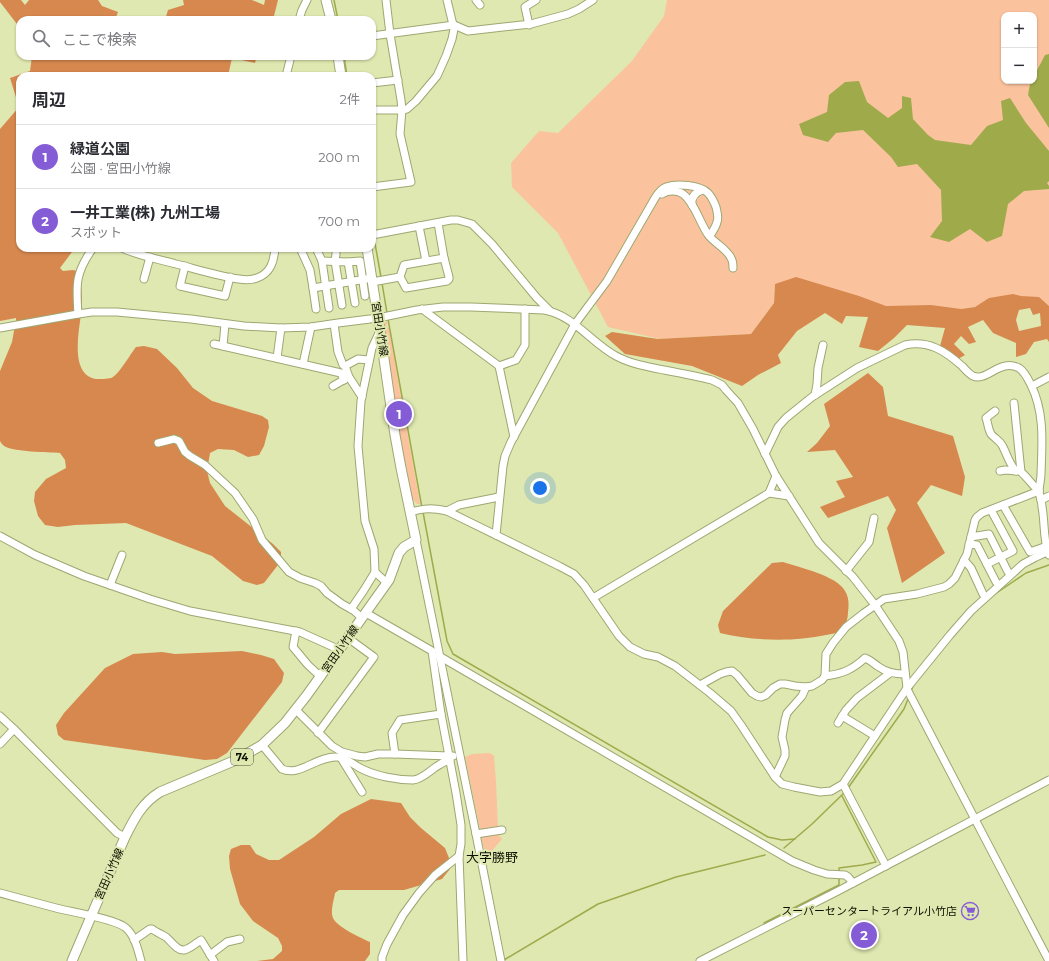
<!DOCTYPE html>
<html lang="ja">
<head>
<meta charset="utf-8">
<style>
  :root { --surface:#fff; --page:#f7f7f7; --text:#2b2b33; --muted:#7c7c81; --line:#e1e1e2; --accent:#845cd6 }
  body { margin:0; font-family:Montserrat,"Noto Sans JP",sans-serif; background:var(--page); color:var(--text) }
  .controls { position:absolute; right:12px; top:12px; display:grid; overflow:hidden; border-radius:8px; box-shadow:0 1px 3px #0004 }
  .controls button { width:36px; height:36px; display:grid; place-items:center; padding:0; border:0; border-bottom:1px solid var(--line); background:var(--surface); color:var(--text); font:20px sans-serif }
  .you { position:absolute; left:540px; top:488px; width:14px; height:14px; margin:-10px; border:3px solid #fff; border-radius:50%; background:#1a73e8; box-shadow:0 0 0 6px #1a73e833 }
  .badge { display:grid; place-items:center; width:26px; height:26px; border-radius:50%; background:var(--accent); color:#fff; font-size:13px; font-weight:700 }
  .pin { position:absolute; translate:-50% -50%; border:2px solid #fff; box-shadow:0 1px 4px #0006 }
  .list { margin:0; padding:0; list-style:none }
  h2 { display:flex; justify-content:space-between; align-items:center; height:52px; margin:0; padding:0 16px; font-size:17px }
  h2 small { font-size:13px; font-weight:400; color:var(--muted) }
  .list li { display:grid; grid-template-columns:26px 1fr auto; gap:12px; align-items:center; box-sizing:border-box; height:64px; padding:0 16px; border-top:1px solid var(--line) }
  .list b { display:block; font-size:15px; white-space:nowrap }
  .list p { margin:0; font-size:13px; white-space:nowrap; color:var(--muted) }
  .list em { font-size:13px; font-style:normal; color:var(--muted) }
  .icon { flex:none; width:22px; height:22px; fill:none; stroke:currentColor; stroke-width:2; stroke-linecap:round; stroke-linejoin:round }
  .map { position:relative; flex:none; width:1049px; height:961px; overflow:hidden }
  .search { position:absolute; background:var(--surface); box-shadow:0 1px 3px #0004; left:16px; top:16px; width:360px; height:44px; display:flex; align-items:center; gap:10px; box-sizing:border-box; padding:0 14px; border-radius:12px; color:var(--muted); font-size:15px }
  .panel { position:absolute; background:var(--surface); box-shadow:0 1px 3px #0004; left:16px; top:72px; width:360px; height:180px; border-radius:12px }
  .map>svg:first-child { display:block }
</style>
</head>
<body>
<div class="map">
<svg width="1049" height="961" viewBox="0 0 1049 961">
  <rect width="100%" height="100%" fill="#dfe8b0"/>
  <g fill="#fbc39d" fill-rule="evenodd">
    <path d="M667,0H1049V306L1038,297L961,309L886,306L775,284L774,303L751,334L660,339L608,327L558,233L512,187L511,163L539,131L558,133L632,61L664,16ZM1004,15H1034V81H1004Z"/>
    <polygon points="385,322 387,322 388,323 386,325 387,327 389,329 420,504 417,504 412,498 404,468 382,325"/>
    <polygon points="490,753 494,756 496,781 498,827 480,830 465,757 472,754"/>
    <polygon points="497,833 502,839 486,858 481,836"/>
  </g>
  <g fill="#d7884f" fill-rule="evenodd">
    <polygon points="0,0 21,0 25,5 29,0 98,0 102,6 118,12 115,20 20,20 20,28 0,2"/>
    <polygon points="183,0 252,0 264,5 265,0 278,0 273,20 165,20 168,10 184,5"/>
    <path d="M32,56H257L255,63L232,58L228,76H20V248H75L60,268L63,271L73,270L77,271L80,274C81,284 82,295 82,305C81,324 67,374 96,379C100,379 108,379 111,378C118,376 131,353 136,347L144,346L157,349L177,368L193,388L212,401L262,416L268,420L269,427L264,446L259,455L248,457L234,450L218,449L210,453L207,471L210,483L225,506L273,544L281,552V561L264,583L257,585L243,581L212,556L126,523L75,525L58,527L45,525L38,516L34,501L35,492L46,479L66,468L65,460L60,453C48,452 13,452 4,446C3,445 1,443 0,441V371L12,342L16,320V318L0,321V129L19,107L10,78L30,71Z"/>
    <path d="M796,277L859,296L886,306L931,305L961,309L975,307L989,298L1013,294L1021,296L1039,297L1049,306V342L1047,339L1034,342L1026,354L1016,357V343L993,333L983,320L968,327L976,342L969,344L961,336L954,344L965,355L958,359L940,346L945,328L907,325L894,338L878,351L859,347L868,317L846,316L842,324L825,313L797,331L778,355L781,363L758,375L742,386L692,366L625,354L605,336L612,332L658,339L751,334L774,303L775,284ZM1030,308L1033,315L1040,313L1041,326L1019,331L1016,320L1019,310Z"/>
    <polygon points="868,373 883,387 888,416 953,436 965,477 962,496 931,485 917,503 945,553 902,583 887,528 896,510 888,496 828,518 820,507 845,497 836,481 853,477 835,450 807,452 817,443 830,426 824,404"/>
    <path d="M783,562C798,567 838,576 845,591C849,597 849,605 848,612C848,620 845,628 838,632C834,634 829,634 826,635C794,642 751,641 720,633L718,625L723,611L772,563Z"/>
    <polygon points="242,651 261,655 274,659 284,673 282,682 227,753 217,759 205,760 64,740 58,735 56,725 64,713 105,668 133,654 162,652 175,654"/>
    <path d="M371,799L401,803L410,817L421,828L445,848L449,858L450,869L442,879L404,890H339L335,893C334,900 330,911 333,918C337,927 361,938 370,942V954L365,961H257L273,959L282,951V946L278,938L253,921L240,904L230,869L229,856L231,849L241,845H250L256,854L269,860H279L314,837L341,814Z"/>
  </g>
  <g fill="#9faa4b">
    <polygon points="1049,54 1049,128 1028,95 1030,84 1031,81 1034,81 1034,76 1045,55"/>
    <polygon points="859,81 867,102 888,118 902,108 902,96 911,98 913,119 928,135 935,140 971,145 987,126 1003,120 1001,101 1010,98 1026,123 1049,151 1049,181 1047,183 1049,186 1049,189 1024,191 1008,204 1002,236 987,242 970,229 949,242 930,237 942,221 941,190 917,164 898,167 891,157 863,130 836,133 828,142 803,135 799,124 827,112 829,95 845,82"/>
  </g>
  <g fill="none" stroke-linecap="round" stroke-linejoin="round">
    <g stroke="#9faa4b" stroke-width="1.5">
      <polyline points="334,0 338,20"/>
      <polyline points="344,56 347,76"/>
      <polyline points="372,224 373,232"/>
      <polyline points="374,238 381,277"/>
      <polyline points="382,283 387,313"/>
      <polyline points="388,319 422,508"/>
      <polyline points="423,512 447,641 453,654 768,837 782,840 795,839"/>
      <polyline points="995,594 1026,573 1049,565"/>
      <polyline points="911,691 914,684"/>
      <polyline points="848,788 904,709 908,699"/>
      <polyline points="784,848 812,824 844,793"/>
      <polyline points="839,872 839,868 862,865 876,862 842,796"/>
      <polyline points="764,923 839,885 839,878"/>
      <polyline points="504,960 598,904 676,877 765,855"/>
    </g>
    <g stroke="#9ea771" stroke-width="9">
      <g id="minor">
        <polyline points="476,0 480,5"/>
        <polyline points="299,20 302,10 307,0"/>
        <polyline points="529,25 525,7 536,0"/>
        <polyline points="372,36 454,25 468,31 531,24 568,14 579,9 593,0"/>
        <polyline points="286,76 291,56"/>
        <polyline points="372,83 398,80"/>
        <polyline points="372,110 402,110 407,109 416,101 437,76 446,56 452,39 454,29 447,0"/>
        <polyline points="372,187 411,182 400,134 402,110 401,100 390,34 386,0"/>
        <path d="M662,194C668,190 677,190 683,194C695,203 700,224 709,236C716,244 727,249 731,258C733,261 733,265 733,268"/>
        <path d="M692,205C691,197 695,192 703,190"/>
        <polyline points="419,226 426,261"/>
        <polyline points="372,235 451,220 458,220 472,224 492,244 537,298 550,311"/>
        <path d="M122,248C139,256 158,259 176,264C196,269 218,276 239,279C245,280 252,280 257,278C271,273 274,261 275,248"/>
        <polyline points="300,248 310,270 313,288 372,278"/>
        <polyline points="316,248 322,261 329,308"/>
        <polyline points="336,248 336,254 335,261 342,305"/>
        <polyline points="322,261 348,262"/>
        <polyline points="185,266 180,286 225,296 230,277"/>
        <polyline points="400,277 406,288 447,281 449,279 449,277 444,258"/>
        <polyline points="144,279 150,257"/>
        <polyline points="372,282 400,277 404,265 444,258 438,223"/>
        <polyline points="313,288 316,309"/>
        <polyline points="355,303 348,262 360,261 365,296"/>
        <polyline points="422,309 499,366"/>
        <path d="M78,314C76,285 75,273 93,248"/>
        <polyline points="334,324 338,352 343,365 345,366"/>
        <path d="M0,328L78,314L92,312H117L191,319L244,326L281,328L311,327L338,323L378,318L417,310L443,307H471L544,310C574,315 591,343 616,356C631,364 648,367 664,370C680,373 696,376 712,380L722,385L726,390L738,403L753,429L776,476L819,543L853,577L875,605L899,641L903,652L907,688L908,691L1049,961"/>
        <polyline points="380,331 372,348 361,401 358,446 365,521 374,549 375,572 387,583"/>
        <polyline points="214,344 341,373 344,380"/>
        <polyline points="223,346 225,324"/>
        <polyline points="277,358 281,328"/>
        <polyline points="303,364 311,327"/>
        <polyline points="333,386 347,378"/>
        <polyline points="1032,386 1049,377"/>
        <polyline points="815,395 817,384 818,368 823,345"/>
        <polyline points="362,397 349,377 345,366 358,359 369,360"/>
        <path d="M1014,403L1021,472C1028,478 1032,485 1039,491"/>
        <path d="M995,411L986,418C988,423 988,429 991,434C994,438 999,440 1002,445C1007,454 1009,464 1016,471"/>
        <polyline points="514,437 499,366 516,360 525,345 525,309"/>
        <polyline points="158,443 174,439 179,441 185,452 190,456 205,465 235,493 253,519 262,540 289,572 300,578 315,583 321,586 327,593 342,604 353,610 362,618"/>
        <path d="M765,454L778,427L786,418L812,397L857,368L905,345C929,340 945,351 962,366C966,370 969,374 973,376C987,382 1000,358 1019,368C1025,372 1028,379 1031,385C1045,413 1042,444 1041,474C1041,480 1039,486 1039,492C1040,497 1042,502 1042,507C1045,522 1043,540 1049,555"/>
        <polyline points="1000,471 1005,470 1017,471"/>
        <polyline points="769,493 789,496"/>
        <polyline points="1041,500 1049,496"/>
        <polyline points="1003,505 1030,552 1047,546"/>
        <polyline points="447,511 459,505 499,497"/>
        <path d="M410,512C425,508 432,508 447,511L559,566L574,574L584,585L619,636L630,647L644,654L658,657L675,666L710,693L731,711L741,725L775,777L782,784L794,787L820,792L831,791L843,784L907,688L950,635L971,611L1023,564L1036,557L1049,551"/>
        <path d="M496,535L503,466L505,456L511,442L575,324L607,281L655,198C658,193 661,189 666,187C677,183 700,185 708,193C712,197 714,202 716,207C717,212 719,217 717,222C716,227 712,232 710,236"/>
        <polyline points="0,536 35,555 84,576 150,599 190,611 300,632 340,650"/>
        <polyline points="971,537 989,534 1008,572"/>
        <polyline points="416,540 476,834 501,961"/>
        <polyline points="969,544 977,545 996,582"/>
        <polyline points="964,560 971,568 983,594"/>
        <polyline points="987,564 1013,551 991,510"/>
        <polyline points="846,571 869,542 874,518"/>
        <polyline points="110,585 122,555"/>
        <polyline points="593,598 769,493 776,476"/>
        <polyline points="351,609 364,590 375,572"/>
        <polyline points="296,631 293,647 308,665 321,677"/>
        <polyline points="439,656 792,861 814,870 827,874 845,875 848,877 853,883"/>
        <path d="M825,676C842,674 852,670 865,658C871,660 874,664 879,667C887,673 896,674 905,674"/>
        <polyline points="700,685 720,674 726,672 732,671 737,675 752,693 757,696 761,697 766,695 773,688 780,684 785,684 795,686 806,687 812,686 822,680 825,676 826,654 833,643 846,627 864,613 884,599 917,594 944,587 949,584 955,578 967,554 975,520 977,517 982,513 1039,491"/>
        <polyline points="296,710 332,746 342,752 357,756 365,757 378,754 395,754 449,756 441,714 432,651 366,613"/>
        <polyline points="0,716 14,729 117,833 125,837"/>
        <polyline points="842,716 875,736"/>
        <polyline points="838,723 846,710 857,698 890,673"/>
        <polyline points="318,733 374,657 348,638"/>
        <polyline points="0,744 14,729"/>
        <path d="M262,745L282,769C299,777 317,756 337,757C345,757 354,765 362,769C376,776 397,780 413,780C423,779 430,770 439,765C442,763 446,761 450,760"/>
        <polyline points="395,754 392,733 400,720 441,714"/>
        <polyline points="453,756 449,756 456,793 461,825 461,844 459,856 463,961"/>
        <polyline points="341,758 362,792"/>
        <polyline points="775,777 785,756 785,750 782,737 785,720 787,713 802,696 806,687"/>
        <polyline points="843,784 886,866"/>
        <polyline points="476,834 502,830"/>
        <path d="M0,893C19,898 37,903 56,908C71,912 116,919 126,928C135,936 138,950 141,961"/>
        <path d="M134,940L150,929H152C156,932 161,934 166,937C171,941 177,951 184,950C190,949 196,943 201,940L214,961"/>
        <polyline points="210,955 227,942 240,939"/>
        <polyline points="382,961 382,957 387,944 403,915 419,893 435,875 459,856"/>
        <polyline points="700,961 838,891 1049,780"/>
      </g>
    </g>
    <g stroke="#9ea771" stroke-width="11">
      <g id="major">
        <polyline points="326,0 331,20"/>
        <polyline points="338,56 341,76"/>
        <path d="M72,961L125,837C134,819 142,803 160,792L236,760L262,745L285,723L307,695L389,580L399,553L404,547L416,540L401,468L395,435L380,331L367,248"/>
      </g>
    </g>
    <use href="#minor" stroke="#fff" stroke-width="7"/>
    <use href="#major" stroke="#fff" stroke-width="9"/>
  </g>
  <defs>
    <g id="supermarket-ring" transform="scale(0.9)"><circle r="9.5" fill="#dfe8b0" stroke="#845cd6" stroke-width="1.5"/><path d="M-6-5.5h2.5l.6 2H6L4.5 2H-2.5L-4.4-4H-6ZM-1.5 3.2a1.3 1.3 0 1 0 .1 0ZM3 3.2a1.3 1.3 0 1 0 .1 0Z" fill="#845cd6"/></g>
  </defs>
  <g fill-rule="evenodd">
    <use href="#supermarket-ring" x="970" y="911"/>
  </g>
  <g text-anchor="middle" stroke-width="4" stroke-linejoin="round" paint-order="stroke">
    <rect fill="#dfe8b0" stroke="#4c5035" stroke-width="1" x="231" y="749" width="22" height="16" rx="3"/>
    <g font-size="10" font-weight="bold" fill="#0d0f00">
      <text x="242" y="761">74</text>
    </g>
    <g font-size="11" fill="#0d0f00" stroke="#dfe8b0">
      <text transform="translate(380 329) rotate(81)" y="4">宮田小竹線</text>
      <text transform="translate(340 649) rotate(-55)" y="4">宮田小竹線</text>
      <text transform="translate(109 874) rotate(-66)" y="4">宮田小竹線</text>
    </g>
    <g font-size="11" fill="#0d0f00" stroke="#dfe8b0" text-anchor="end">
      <text x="957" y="915">スーパーセンタートライアル小竹店</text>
    </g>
    <g font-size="13" fill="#0d0f00" stroke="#dfe8b0">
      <text x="492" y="862">大字勝野</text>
    </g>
  </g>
</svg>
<div class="controls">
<button>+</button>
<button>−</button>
</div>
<div class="you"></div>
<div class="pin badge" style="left:399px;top:414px">1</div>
<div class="pin badge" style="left:864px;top:935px">2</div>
<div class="search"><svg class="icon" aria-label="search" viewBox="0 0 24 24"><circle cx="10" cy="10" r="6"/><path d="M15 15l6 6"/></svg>ここで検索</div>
<section class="panel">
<h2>周辺<small>2件</small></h2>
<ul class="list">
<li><span class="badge">1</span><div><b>緑道公園</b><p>公園 · 宮田小竹線</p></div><em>200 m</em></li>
<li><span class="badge">2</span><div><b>一井工業(株) 九州工場</b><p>スポット</p></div><em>700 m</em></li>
</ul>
</section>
</div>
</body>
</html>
